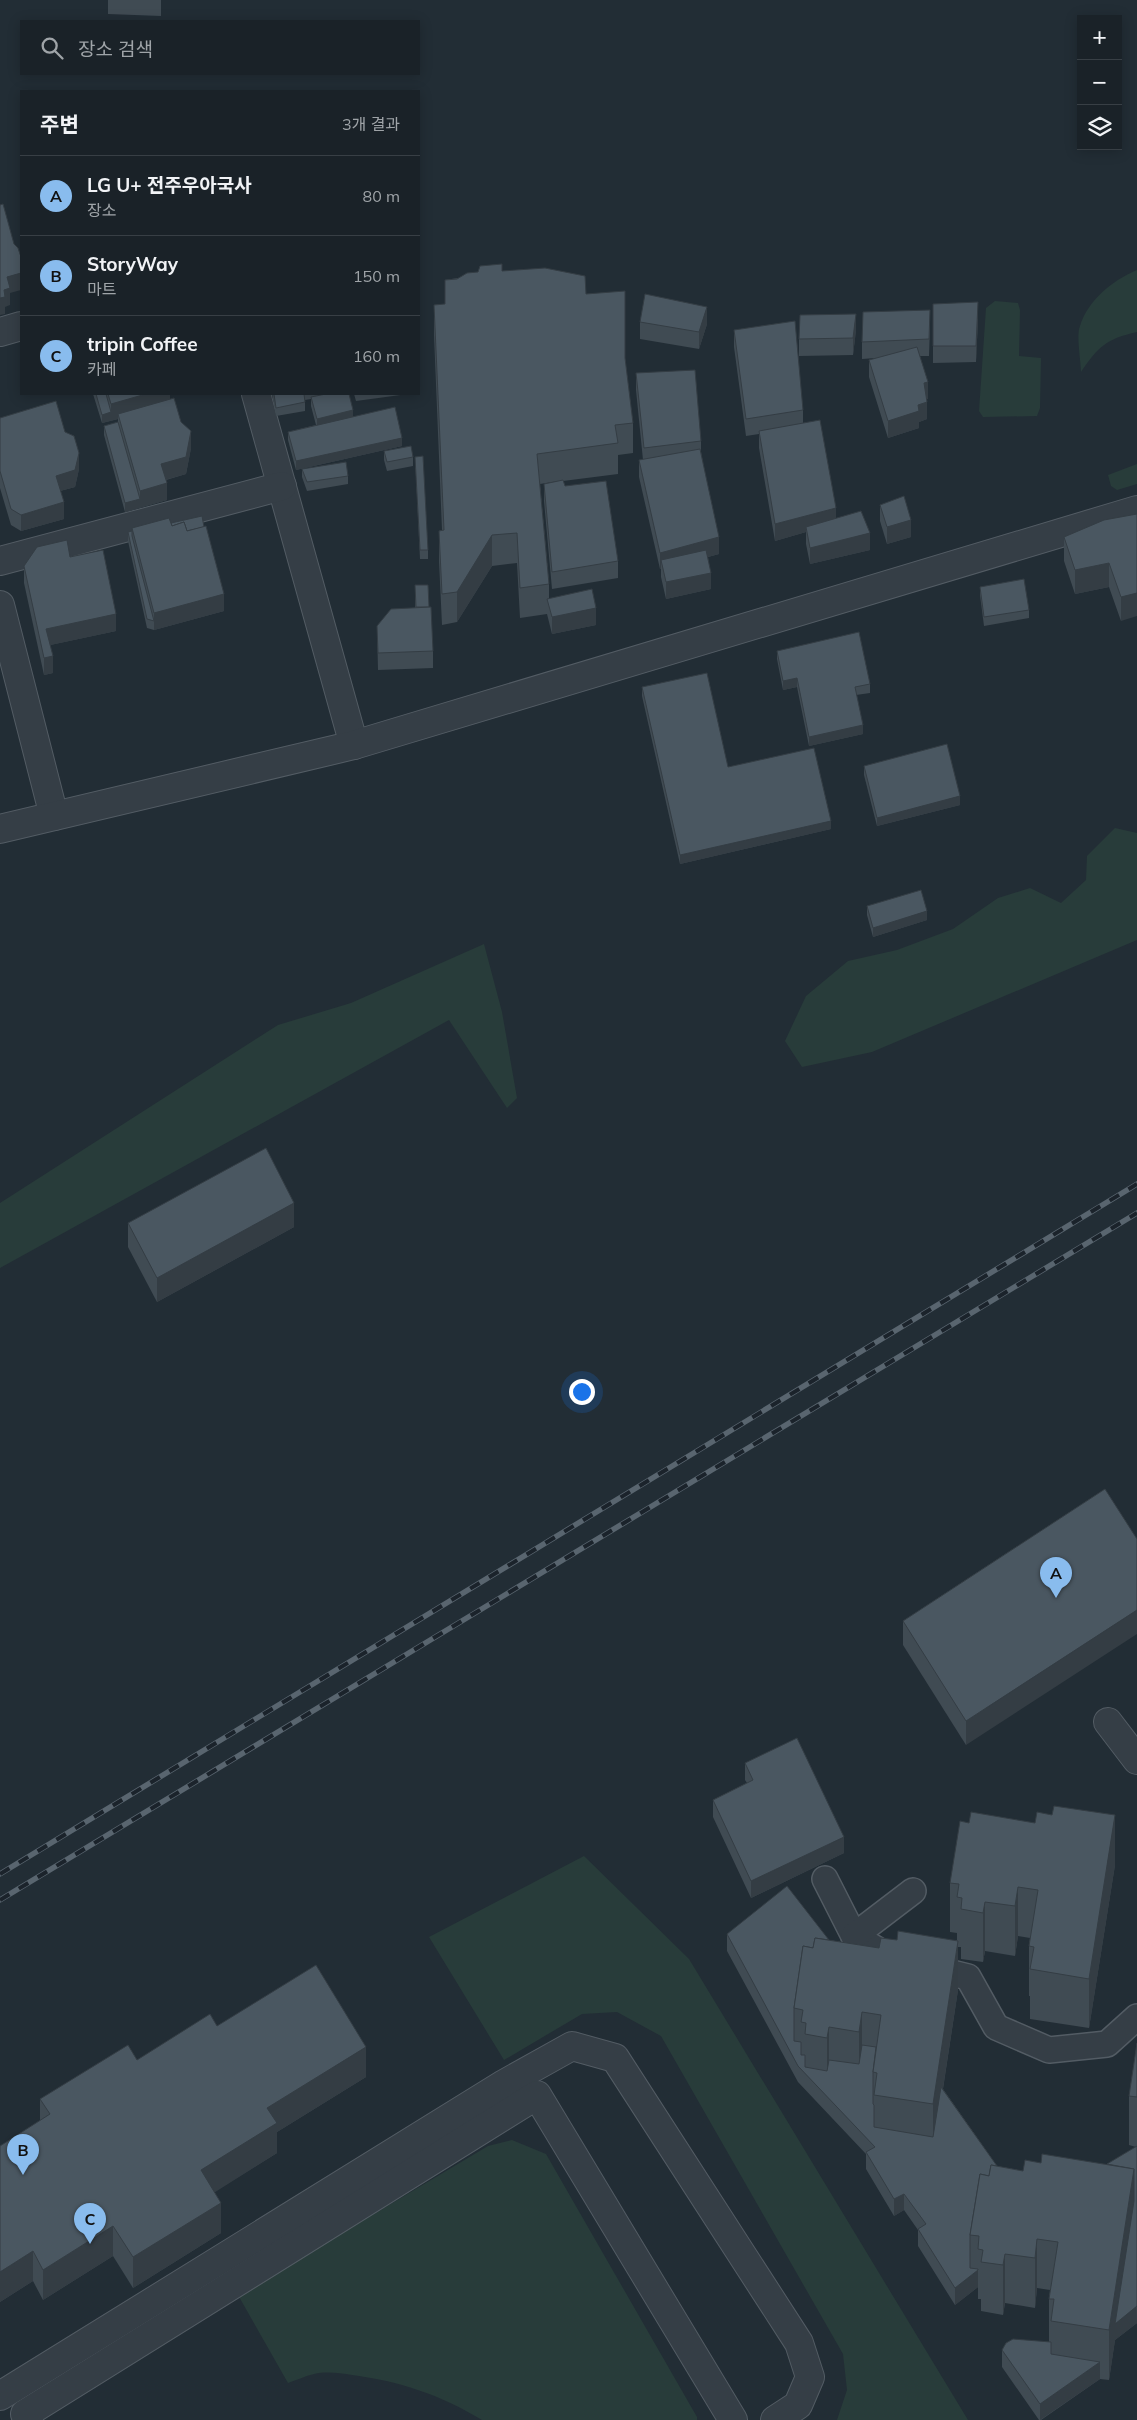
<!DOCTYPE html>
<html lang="ko">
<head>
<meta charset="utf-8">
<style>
  :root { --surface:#1a2228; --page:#232a30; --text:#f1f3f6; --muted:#9fa4a8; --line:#383f45; --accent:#89bcee }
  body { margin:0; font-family:Mulish,"Noto Sans KR",sans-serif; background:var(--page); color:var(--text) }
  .controls { position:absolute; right:15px; top:15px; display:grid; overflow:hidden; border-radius:0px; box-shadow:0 2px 12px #0003 }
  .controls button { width:45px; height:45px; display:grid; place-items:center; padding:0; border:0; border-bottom:1px solid var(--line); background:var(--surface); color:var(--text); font:25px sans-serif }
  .you { position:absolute; left:581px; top:1391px; width:18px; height:18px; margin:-12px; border:4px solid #fff; border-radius:50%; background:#1a73e8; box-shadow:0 0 0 8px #1a73e833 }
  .badge { display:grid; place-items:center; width:32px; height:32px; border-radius:50%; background:var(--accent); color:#111; font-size:16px; font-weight:700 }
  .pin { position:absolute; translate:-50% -41px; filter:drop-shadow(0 1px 2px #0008) }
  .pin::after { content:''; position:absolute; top:26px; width:18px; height:15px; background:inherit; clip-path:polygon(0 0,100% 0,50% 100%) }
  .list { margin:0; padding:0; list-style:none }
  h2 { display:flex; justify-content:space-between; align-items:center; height:65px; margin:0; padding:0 20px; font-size:21px }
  h2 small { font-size:16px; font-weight:400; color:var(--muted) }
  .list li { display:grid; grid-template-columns:32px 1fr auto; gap:15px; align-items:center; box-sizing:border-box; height:80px; padding:0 20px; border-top:1px solid var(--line) }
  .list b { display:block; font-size:19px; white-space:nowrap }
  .list p { margin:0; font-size:16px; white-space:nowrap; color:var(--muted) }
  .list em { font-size:16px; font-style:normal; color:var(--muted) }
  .icon { flex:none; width:28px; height:28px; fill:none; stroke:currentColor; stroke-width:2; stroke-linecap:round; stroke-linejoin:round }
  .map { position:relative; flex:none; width:1137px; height:2420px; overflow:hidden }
  .search { position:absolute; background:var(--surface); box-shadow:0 2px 12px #0003; left:20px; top:20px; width:400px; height:55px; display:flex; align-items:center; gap:12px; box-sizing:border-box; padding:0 18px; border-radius:0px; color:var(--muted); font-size:19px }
  .panel { position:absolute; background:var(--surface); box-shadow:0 2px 12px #0003; left:20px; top:90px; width:400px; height:305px; border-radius:0px }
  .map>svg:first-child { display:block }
</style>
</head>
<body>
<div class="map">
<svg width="1137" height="2420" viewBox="0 0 1137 2420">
  <rect width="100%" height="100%" fill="#222d35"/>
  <g fill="#283c3a">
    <path d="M1137,270V332C1106,339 1099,346 1081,372C1081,361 1076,335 1080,326C1088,300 1113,280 1137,270Z"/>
    <polygon points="995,301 1018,303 1020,310 1019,356 1041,358 1040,408 1037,416 983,417 979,411 986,308"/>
    <polygon points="1137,464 1137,484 1117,490 1111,486 1108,475"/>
    <polygon points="1115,828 1137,833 1137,940 872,1052 802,1067 785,1041 806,996 848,961 897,950 953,929 998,898 1030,888 1061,903 1086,880 1087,856"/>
    <polygon points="484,944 502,1012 517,1098 507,1108 449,1020 0,1268 0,1203 278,1025 351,1003"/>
    <polygon points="584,1856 689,1959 968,2420 837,2420 847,2390 843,2354 661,2036 617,2012 582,2014 504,2060 429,1937"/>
    <path d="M512,2140L546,2154L697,2417V2420H482C441,2395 399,2381 352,2375C340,2373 326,2371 314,2374C305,2376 297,2380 288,2383L238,2295L488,2146Z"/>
  </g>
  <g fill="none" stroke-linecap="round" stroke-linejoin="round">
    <g stroke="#535c64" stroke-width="28">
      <g id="service">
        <polyline points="825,1879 854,1936 891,1958 968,1977 996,2027 1049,2050 1107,2044 1137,2017"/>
        <polyline points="854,1936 913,1891"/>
      </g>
    </g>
    <g stroke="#535c64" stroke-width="30">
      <g id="minor">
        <polyline points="0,332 21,326"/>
        <polyline points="256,394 354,745"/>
        <polyline points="0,561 282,486"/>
        <polyline points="0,605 54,816"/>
        <polyline points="0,829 354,745 1137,510"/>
        <polyline points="1108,1722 1137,1760"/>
        <polyline points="0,2396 504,2084 572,2046 615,2058 799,2343 810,2377 798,2405 775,2420"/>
        <polyline points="29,2420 25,2414 537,2095 733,2420"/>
      </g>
    </g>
    <use href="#service" stroke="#353e46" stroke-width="25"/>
    <use href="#minor" stroke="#353e46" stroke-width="28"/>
    <g stroke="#59656f" stroke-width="5.5">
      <g id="rail">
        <polyline points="0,1874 1137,1184"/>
        <polyline points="0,1900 1137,1213"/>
      </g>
    </g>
    <use href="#rail" stroke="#1b232b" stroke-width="4" stroke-dasharray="11" stroke-linecap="butt"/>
  </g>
  <g fill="#404b53">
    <polygon points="108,0 161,0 161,16 108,14"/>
    <polygon points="502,271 586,294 625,359 633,423 633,453 618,455 618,474 563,481 565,486 618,561 618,578 552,589 544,501 544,484 559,481 540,484 549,584 549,598 596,625 552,634 547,614 520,618 517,563 492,566 457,622 442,625 439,561 439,531 442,530 434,335 434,305 445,304 445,280"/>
    <polygon points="933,304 978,319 976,362 933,363"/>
    <polygon points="640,322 707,324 699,349 640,339"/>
    <polygon points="930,326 929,356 920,356 928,399 927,399 927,419 919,422 919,428 888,438 869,377 869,360 876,358 862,359 862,342"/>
    <polygon points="734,330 803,410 803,423 836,518 870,550 810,564 806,544 806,532 775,541 759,448 759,434 746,436 734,347"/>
    <polygon points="856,330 853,355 799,356 799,339"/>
    <polygon points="636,373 701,441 701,452 719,554 708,557 711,589 666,599 661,577 661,569 660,569 639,477 639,460 643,460 636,390"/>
    <polygon points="93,394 170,394 170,400 181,422 191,448 186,474 166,480 167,500 125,512 104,435 104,426 118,422 118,419 102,423"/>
    <polygon points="272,394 349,394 353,417 402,446 296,470 288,440 288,432 316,425 311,406 311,399 305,400 305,411 276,416"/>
    <polygon points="354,394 408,394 356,401"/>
    <polygon points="0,418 65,432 79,469 75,487 60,491 64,519 21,531 11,525 0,488"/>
    <polygon points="384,451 413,457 413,466 387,471 384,460"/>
    <polygon points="415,457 428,550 428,559 420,559"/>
    <polygon points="302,469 348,476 348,484 307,491 302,477"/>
    <polygon points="880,505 911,537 887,544 880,521"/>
    <polygon points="1137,514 1121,621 1109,587 1075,594 1064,561 1064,537"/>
    <polygon points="171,523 224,611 154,630 147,628 128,541 128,532 132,531 132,528"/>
    <polygon points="70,557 116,631 50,645 53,673 44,675 24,583 24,566"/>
    <polygon points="415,585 428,585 429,608 433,651 433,668 378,670 377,626 415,608"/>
    <polygon points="980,587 1029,610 1029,618 984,626 980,595"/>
    <polygon points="777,651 870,684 870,693 856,695 863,734 809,746 797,687 783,690 777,659"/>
    <polygon points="642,687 728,767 831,829 680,864 642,696"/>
    <polygon points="864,766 960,805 877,826 864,775"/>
    <polygon points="867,906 927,920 873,937 867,915"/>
    <polygon points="128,1223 294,1227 157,1302 128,1247"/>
    <polygon points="1105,1489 966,1745 903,1645 903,1621"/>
    <polygon points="745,1763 844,1853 751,1898 713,1817 713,1800 747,1783 745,1780"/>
    <polygon points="1115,1865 1089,2028 1030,2019 1030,1996 1029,1996 1029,1946 1030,1938 1018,1936 1015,1956 985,1951 983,1962 961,1959 961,1947 958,1947 958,1990 943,2089 997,2166 1023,2171 1041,2163 1107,2164 1136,2147 1129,2145 1129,2096 1137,2043 1137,2323 1115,2340 1109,2380 1100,2379 1041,2420 1039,2420 1002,2367 1002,2350 1049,2342 1049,2299 1050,2290 1037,2288 1035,2308 1005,2303 1003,2315 981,2311 981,2299 978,2299 978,2287 955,2305 918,2246 918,2230 904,2210 894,2216 866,2169 866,2154 798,2082 727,1951 727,1934 829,1940 879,1948 897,1940 957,1940 957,1933 950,1932 950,1883"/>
    <polygon points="217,2026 366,2077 277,2132 277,2153 214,2192 221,2233 133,2288 113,2256 43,2300 33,2281 0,2302 40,2121 40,2099 137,2060"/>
  </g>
  <g fill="#343d44">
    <polygon points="21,273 21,290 10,293 10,305 5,307 5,314 0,315 0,298 4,290 7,277"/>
    <polygon points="978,302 978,319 976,362 976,346"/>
    <polygon points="707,307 707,324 699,349 699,332"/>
    <polygon points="856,314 856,330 853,355 853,338"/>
    <polygon points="928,382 928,399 924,400 924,383"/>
    <polygon points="146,394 170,394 170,403 118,414 118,419 102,423 102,415 111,412 111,404"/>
    <polygon points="927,402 927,419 919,422 919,428 888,438 888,421 918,405"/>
    <polygon points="353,410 353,418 317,427 317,419"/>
    <polygon points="191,431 191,448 186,474 161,481 161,464"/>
    <polygon points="402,438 402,446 296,470 296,461"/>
    <polygon points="79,453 79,469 75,487 56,492 56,476"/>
    <polygon points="167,483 167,500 125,512 125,503 140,499 140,491"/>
    <polygon points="64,502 64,519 21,531 21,515"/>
    <polygon points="836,508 836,524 806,527 806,532 775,541 775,524"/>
    <polygon points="911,520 911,537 887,544 887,527"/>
    <polygon points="870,533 870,550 810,564 810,548"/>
    <polygon points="492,535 492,566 457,622 457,592"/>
    <polygon points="719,537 719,554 663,569 661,560 661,569 660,569 660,553"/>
    <polygon points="1109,563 1109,587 1075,594 1075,570"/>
    <polygon points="711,573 711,589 666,599 666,582"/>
    <polygon points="1137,593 1137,616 1121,621 1121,597"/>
    <polygon points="224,594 224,611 154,630 154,613"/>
    <polygon points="596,608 596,625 552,634 552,617"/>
    <polygon points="116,614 116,631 46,646 46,629"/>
    <polygon points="53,656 53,673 44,675 44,658"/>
    <polygon points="797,678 797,687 783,690 783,681"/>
    <polygon points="863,725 863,734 809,746 809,737"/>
    <polygon points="960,796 960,805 877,826 877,818"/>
    <polygon points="831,821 831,829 680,864 680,855"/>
    <polygon points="927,911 927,920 873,937 873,928"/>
    <polygon points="294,1203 294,1227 157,1302 157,1278"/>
    <polygon points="1137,1610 1137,1634 966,1745 966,1721"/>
    <polygon points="1115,1815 1115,1865 1089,2028 1089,1979"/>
    <polygon points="844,1837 844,1853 751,1898 751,1881"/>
    <polygon points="1018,1887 1018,1936 1015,1956 1015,1906"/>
    <polygon points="985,1902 985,1951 983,1962 983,1913"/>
    <polygon points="958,1941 958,1990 933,2153 933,2104"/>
    <polygon points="862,2012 862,2061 859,2081 859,2032"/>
    <polygon points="829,2027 829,2077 827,2087 827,2038"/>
    <polygon points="366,2047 366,2077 277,2132 277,2153 201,2201 201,2170 267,2108"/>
    <polygon points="1134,2169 1137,2323 1115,2340 1109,2380 1109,2330"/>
    <polygon points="904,2194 904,2210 894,2216 894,2199"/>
    <polygon points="221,2203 221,2233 133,2288 133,2257"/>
    <polygon points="113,2226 113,2256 43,2300 43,2270"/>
    <polygon points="1037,2239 1037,2288 1035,2308 1035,2258"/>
    <polygon points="33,2251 33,2281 0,2302 0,2272"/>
    <polygon points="1005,2254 1005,2303 1003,2315 1003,2265"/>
    <polygon points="978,2270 978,2287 955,2305 955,2288"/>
    <polygon points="1100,2362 1100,2379 1040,2420 1040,2404"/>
  </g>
  <g fill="#4a5761" stroke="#343d44">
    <polygon points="3,204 14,244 18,248 21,257 21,273 7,277 10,288 4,290 5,297 0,298 0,205"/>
    <polygon points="502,264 502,271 545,268 585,276 586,294 625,291 625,358 633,423 615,425 618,443 537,454 549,584 520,588 517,533 492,535 457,592 442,594 439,531 444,530 434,305 445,304 445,280 457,279 467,273 478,272 480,266"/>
    <polygon points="645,294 707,307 699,332 640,322"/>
    <polygon points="978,302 976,346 933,346 933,304"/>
    <polygon points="930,310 929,339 862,342 863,312"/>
    <polygon points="856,314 853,338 799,339 800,315"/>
    <polygon points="795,321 803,410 746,419 734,330"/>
    <polygon points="917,347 928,382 924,383 927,402 918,405 919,411 888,421 869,360"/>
    <polygon points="695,370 701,441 644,448 636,373"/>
    <polygon points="96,394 106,394 111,412 102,415"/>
    <polygon points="108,394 146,394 111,404"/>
    <polygon points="274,394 304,394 305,402 276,408"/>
    <polygon points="326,394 349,394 353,410 317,419 311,397"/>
    <polygon points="174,398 181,422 191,431 186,457 161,464 167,483 140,491 118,414"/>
    <polygon points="56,401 65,432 74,436 79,453 75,470 56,476 64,502 21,515 11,509 0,471 0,418"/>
    <polygon points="395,407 402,438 296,461 288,432"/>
    <polygon points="820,420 836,508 775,524 759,431"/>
    <polygon points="118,422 140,499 125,503 104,426"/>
    <polygon points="411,446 413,457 387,462 384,451"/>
    <polygon points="700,449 719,537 660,553 639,460"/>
    <polygon points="423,456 428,550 420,550 415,457"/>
    <polygon points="346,462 348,476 307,482 302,469"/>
    <polygon points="563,480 565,486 606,481 618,561 552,572 544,484"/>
    <polygon points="904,496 911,520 887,527 880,505"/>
    <polygon points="861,511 870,533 810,548 806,527"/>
    <polygon points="1137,514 1137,593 1121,597 1109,563 1075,570 1064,537 1104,520"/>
    <polygon points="202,516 204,527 187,531 184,522 172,526 171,523"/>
    <polygon points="169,518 172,526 184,522 187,531 206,526 224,594 154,613 132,528"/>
    <polygon points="132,531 132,536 154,621 147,619 128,532"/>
    <polygon points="67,540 70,557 103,550 116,614 46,629 53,656 44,658 24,566 37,547"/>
    <polygon points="706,550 711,573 666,582 661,560"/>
    <polygon points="1024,579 1029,610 984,617 980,587"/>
    <polygon points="415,585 428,585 429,607 416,607"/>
    <polygon points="592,589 596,608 552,617 547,599"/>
    <polygon points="431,607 433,651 378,653 377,626 391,609"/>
    <polygon points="859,632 870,684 855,687 863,725 809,737 797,678 783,681 777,651"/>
    <polygon points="707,673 728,767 814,748 831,821 680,855 642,687"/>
    <polygon points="947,744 960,796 877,818 864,766"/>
    <polygon points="921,890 927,911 873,928 867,906"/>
    <polygon points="266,1148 294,1203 157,1278 128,1223"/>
    <polygon points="1105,1489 1137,1539 1137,1610 966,1721 903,1621"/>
    <polygon points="797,1738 844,1837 751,1881 713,1800 753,1780 745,1763"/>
    <polygon points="1054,1806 1115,1815 1089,1979 1030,1969 1034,1947 1029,1946 1038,1890 1018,1887 1015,1906 985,1902 983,1913 961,1909 962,1898 957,1897 959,1884 950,1883 960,1821 969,1823 971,1812 1035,1823 1037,1812 1052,1815"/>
    <polygon points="787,1886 829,1940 815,1938 813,1948 803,1946 794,2008 794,2041 801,2042 801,2055 805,2055 805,2067 827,2071 829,2060 859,2064 862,2045 876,2047 873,2072 873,2104 874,2105 874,2127 933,2137 941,2087 997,2166 991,2165 989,2176 980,2174 970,2235 970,2268 978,2269 978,2270 955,2288 918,2229 926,2224 904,2194 894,2199 866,2152 875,2147 798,2066 727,1934"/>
    <polygon points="898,1931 958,1941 933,2104 874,2095 877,2073 873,2072 881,2015 862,2012 859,2032 829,2027 827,2038 805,2034 806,2023 801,2022 803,2010 794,2008 803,1946 813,1948 815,1938 879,1948 881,1938 897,1940"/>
    <polygon points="316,1965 366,2047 267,2108 277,2123 201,2170 221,2203 133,2257 113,2226 43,2270 33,2251 0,2272 0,2146 50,2114 40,2099 128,2045 137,2060 210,2014 217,2026"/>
    <polygon points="1137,2043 1137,2097 1129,2096"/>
    <polygon points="1137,2146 1137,2306 1115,2324 1134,2201 1134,2169 1107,2164"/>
    <polygon points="1042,2154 1134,2169 1109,2330 1051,2321 1054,2299 1049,2299 1058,2242 1037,2239 1035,2258 1005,2254 1003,2265 981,2262 983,2250 978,2249 979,2236 970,2235 980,2174 989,2176 991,2165 1023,2171 1025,2160 1041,2163"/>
    <polygon points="1013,2339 1051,2342 1051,2354 1100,2362 1040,2404 1002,2350 1006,2343"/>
  </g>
</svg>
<div class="controls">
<button>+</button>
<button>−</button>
<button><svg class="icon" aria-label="layers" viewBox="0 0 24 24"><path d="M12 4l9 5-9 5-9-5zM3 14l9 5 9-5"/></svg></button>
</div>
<div class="you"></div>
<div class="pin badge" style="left:1056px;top:1598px">A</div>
<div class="pin badge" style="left:23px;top:2175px">B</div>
<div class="pin badge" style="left:90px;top:2244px">C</div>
<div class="search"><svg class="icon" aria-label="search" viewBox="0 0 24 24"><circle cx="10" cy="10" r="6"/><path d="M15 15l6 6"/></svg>장소 검색</div>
<section class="panel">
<h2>주변<small>3개 결과</small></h2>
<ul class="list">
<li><span class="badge">A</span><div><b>LG U+ 전주우아국사</b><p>장소</p></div><em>80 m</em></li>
<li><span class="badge">B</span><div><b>StoryWay</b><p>마트</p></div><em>150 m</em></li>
<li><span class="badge">C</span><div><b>tripin Coffee</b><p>카페</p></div><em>160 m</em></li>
</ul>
</section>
</div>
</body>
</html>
